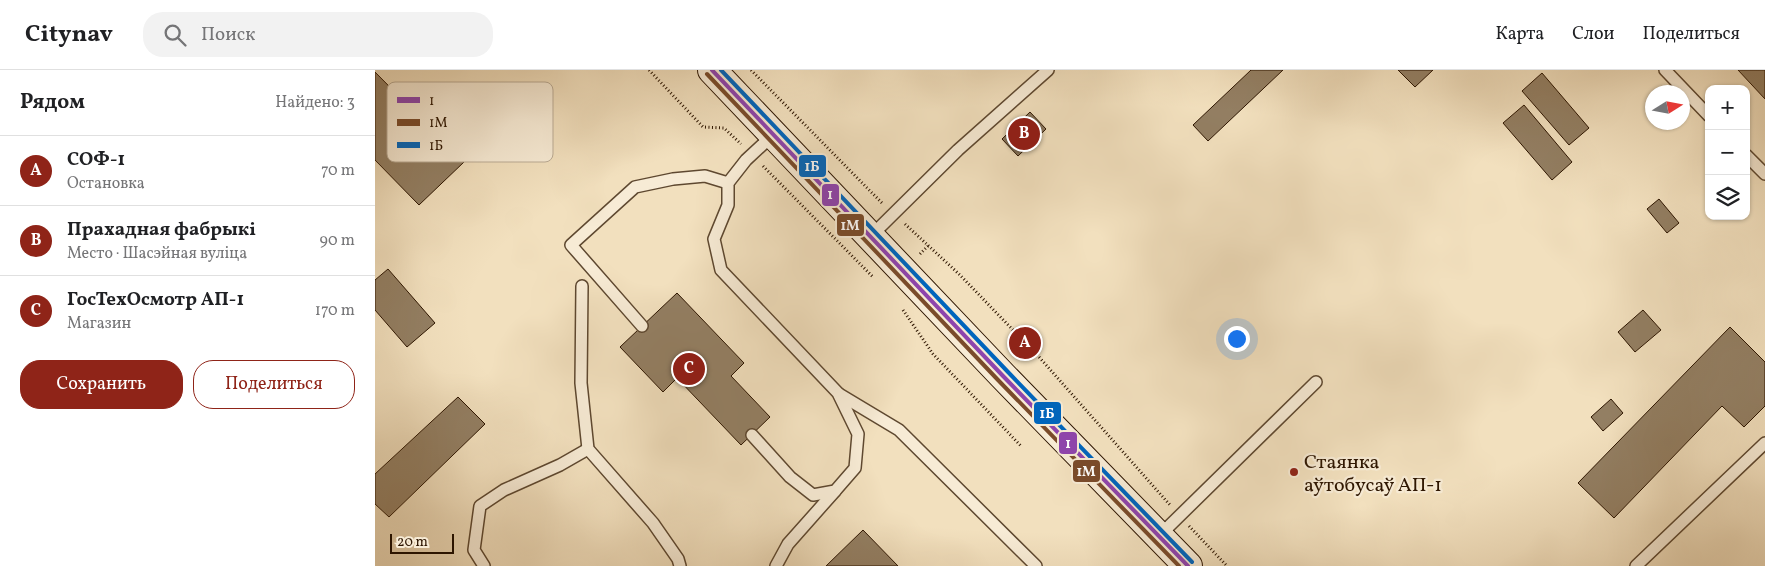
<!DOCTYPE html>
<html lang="ru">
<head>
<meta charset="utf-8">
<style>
  :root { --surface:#fff; --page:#f2f2f2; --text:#202124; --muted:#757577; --line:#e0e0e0; --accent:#8f2418 }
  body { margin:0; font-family:Vollkorn,serif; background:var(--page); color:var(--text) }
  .controls { position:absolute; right:15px; top:15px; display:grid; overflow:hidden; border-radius:10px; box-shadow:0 1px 4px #0004 }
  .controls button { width:45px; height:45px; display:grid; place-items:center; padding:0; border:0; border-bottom:1px solid var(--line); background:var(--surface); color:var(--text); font:25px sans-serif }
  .compass { position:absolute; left:1270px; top:15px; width:45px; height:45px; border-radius:50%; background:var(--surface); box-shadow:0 1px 4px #0004; rotate:79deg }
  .scale { position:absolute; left:15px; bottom:12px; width:64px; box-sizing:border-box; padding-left:5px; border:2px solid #2d1500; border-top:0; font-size:14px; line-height:18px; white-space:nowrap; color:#2d1500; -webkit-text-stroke:4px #f7ebd5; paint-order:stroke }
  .you { position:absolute; left:861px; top:268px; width:18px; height:18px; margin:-12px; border:4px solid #fff; border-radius:50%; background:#1a73e8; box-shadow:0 0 0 8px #1a73e833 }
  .badge { display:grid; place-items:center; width:32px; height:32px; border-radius:50%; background:var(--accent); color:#fff; font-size:16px; font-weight:700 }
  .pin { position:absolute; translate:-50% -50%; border:2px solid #fff; box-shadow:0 1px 5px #0006 }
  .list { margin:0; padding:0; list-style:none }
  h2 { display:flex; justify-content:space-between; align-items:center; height:65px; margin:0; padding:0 20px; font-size:21px }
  h2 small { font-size:16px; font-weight:400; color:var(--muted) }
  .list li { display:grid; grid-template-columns:32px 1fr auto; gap:15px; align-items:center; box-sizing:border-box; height:70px; padding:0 20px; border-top:1px solid var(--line) }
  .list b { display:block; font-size:19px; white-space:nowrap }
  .list p { margin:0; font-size:16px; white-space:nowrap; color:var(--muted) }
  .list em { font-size:16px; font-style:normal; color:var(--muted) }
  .actions { display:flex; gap:10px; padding:15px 20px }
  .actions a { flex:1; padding:11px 0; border:1px solid var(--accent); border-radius:20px; text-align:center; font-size:18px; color:var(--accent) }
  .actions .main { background:var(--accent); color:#fff }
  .icon { flex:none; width:28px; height:28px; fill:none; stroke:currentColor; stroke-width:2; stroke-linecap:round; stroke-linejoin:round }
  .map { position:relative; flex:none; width:1390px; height:496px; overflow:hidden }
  header { display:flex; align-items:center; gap:30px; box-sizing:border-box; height:70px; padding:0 25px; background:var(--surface); border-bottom:1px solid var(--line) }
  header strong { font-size:24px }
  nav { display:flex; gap:28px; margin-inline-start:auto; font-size:18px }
  .search { width:350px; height:45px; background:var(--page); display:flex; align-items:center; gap:12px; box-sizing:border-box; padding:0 18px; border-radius:20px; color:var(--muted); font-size:19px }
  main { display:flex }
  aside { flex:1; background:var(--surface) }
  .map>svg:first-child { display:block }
</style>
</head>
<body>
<header>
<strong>Citynav</strong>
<div class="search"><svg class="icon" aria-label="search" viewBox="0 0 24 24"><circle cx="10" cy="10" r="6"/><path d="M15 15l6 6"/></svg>Поиск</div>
<nav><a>Карта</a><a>Слои</a><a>Поделиться</a></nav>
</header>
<main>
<aside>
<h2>Рядом<small>Найдено: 3</small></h2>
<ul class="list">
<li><span class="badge">A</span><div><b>СОФ-1</b><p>Остановка</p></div><em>70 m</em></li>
<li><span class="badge">B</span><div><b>Прахадная фабрыкі</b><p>Место · Шасэйная вуліца</p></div><em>90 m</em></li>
<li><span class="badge">C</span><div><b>ГосТехОсмотр АП-1</b><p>Магазин</p></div><em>170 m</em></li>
</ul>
<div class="actions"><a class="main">Сохранить</a><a>Поделиться</a></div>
</aside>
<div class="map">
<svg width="1390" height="496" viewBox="0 0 1390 496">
  <rect width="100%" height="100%" fill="#f2e0be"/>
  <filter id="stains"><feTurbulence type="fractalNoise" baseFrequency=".004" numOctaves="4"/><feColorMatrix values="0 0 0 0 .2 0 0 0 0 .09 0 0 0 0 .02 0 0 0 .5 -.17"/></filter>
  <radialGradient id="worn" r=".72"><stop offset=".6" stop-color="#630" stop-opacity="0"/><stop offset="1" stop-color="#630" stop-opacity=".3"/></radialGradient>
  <g fill="#937f63" stroke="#2d1500">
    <polygon points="876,0 908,0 833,71 818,55"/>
    <polygon points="1023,0 1058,0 1040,17"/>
    <polygon points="1363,0 1390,0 1390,29"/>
    <polygon points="0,2 89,92 44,135 0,90"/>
    <polygon points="1167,3 1214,58 1194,75 1147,21"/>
    <polygon points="1149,35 1197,92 1177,110 1128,53"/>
    <polygon points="655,42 671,59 643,86 627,69"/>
    <polygon points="1284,129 1304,153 1292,163 1272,139"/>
    <polygon points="13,199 60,253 32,277 0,240 0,210"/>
    <polygon points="302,223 369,293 356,306 395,347 366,375 302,308 288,322 245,277"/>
    <polygon points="1268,240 1286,260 1260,282 1243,262"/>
    <polygon points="1355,257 1390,292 1390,336 1369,357 1347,336 1239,448 1203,413"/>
    <polygon points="83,327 110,354 14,447 0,434 0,404"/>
    <polygon points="1236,329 1248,343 1228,361 1216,347"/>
    <polygon points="488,460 523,496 451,496"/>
  </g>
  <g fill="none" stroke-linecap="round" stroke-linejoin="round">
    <g stroke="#5e4830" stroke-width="14">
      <g id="service">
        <polyline points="1290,0 1334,46"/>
        <polyline points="1371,85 1390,104"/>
        <polyline points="496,166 583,80 673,0"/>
        <polyline points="207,216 206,313 213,379 278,453 303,489 305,496"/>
        <polyline points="267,256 196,175 260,117 298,109 330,106 353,113"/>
        <polyline points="464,324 524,360 661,496"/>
        <polyline points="377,365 415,407 438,425 460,421 480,398 483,364 463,323 346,200 339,169 353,135 353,113 371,90 399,64"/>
        <polyline points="784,466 941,312"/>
        <polyline points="109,496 99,480 105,436 129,420 185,395 213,379"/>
        <polyline points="401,496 413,474 460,421"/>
        <polyline points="1261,496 1390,373"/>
      </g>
    </g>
    <g stroke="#2d1500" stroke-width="30">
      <polyline id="secondary" points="337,0 628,306 813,496"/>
    </g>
    <g stroke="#2d1500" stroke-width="3" stroke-dasharray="1 2.5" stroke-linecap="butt">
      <polyline points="274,0 328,57 349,58 366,74"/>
      <polyline points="376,0 507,133"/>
      <polyline points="388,96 498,207"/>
      <polyline points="530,154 585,205 664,287 795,435"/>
      <polyline points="545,184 553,176"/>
      <polyline points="528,240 558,284 646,376"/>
      <polyline points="814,456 852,496"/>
    </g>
    <use href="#service" stroke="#f7ebd5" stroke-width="11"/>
    <use href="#secondary" stroke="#f7ebd5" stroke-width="28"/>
    <g stroke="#f7ebd5" stroke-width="8">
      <polyline id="bus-1" points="337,0 628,306 813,496"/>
    </g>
    <g stroke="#f7ebd5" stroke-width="8">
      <polyline id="bus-2" points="332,4 623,310 804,496"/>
    </g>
    <g stroke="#f7ebd5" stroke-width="8">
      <polyline id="bus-3" points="346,0 633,302 817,492"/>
    </g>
    <use href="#bus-1" stroke="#8e44ad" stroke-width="4"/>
    <use href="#bus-2" stroke="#7a4b2a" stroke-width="4"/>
    <use href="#bus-3" stroke="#0065bd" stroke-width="4"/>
  </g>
  <circle fill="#8f2418" stroke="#f7ebd5" stroke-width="2" cx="919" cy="402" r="5"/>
  <g text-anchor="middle" stroke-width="4.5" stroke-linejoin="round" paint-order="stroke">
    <g font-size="20" fill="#2d1500" stroke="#f7ebd5" text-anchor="start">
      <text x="929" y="398">Стаянка<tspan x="929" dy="23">аўтобусаў АП-1</tspan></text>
    </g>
  </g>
  <rect x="12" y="12" width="166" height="80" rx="8" fill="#f7ebd5" stroke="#baab95" stroke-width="1"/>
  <rect x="22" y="27" width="23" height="6" fill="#8e44ad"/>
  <rect x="22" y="49" width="23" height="7" fill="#7a4b2a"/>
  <rect x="22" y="72" width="23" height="6" fill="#0065bd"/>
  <g font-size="14" fill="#2d1500">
    <text x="54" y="35">1</text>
    <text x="54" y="57">1М</text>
    <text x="54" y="80">1Б</text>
  </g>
  <g stroke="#f7ebd5" stroke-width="2">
    <rect x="423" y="84" width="29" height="24" rx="5" fill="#0065bd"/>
    <rect x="446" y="113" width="19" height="24" rx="5" fill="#8e44ad"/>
    <rect x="461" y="143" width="29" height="24" rx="5" fill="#7a4b2a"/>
    <rect x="658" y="331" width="29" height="24" rx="5" fill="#0065bd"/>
    <rect x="683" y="361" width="20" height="24" rx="5" fill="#8e44ad"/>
    <rect x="697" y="389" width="29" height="24" rx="5" fill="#7a4b2a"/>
  </g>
  <g font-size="14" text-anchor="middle" font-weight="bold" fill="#fff">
    <text x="437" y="101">1Б</text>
    <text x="455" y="129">1</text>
    <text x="475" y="160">1М</text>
    <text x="672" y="348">1Б</text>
    <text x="693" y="378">1</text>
    <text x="711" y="406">1М</text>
  </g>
  <rect width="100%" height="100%" filter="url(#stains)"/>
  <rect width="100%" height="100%" fill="url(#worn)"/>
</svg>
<div class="controls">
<button>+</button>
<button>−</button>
<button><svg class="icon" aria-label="layers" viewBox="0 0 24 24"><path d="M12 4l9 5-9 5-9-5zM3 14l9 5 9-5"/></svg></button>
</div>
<svg class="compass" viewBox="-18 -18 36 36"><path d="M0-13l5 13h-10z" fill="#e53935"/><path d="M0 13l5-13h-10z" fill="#757577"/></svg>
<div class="scale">20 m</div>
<div class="you"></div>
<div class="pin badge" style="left:650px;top:273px">A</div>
<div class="pin badge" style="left:649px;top:64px">B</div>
<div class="pin badge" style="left:314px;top:299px">C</div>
</div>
</main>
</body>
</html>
